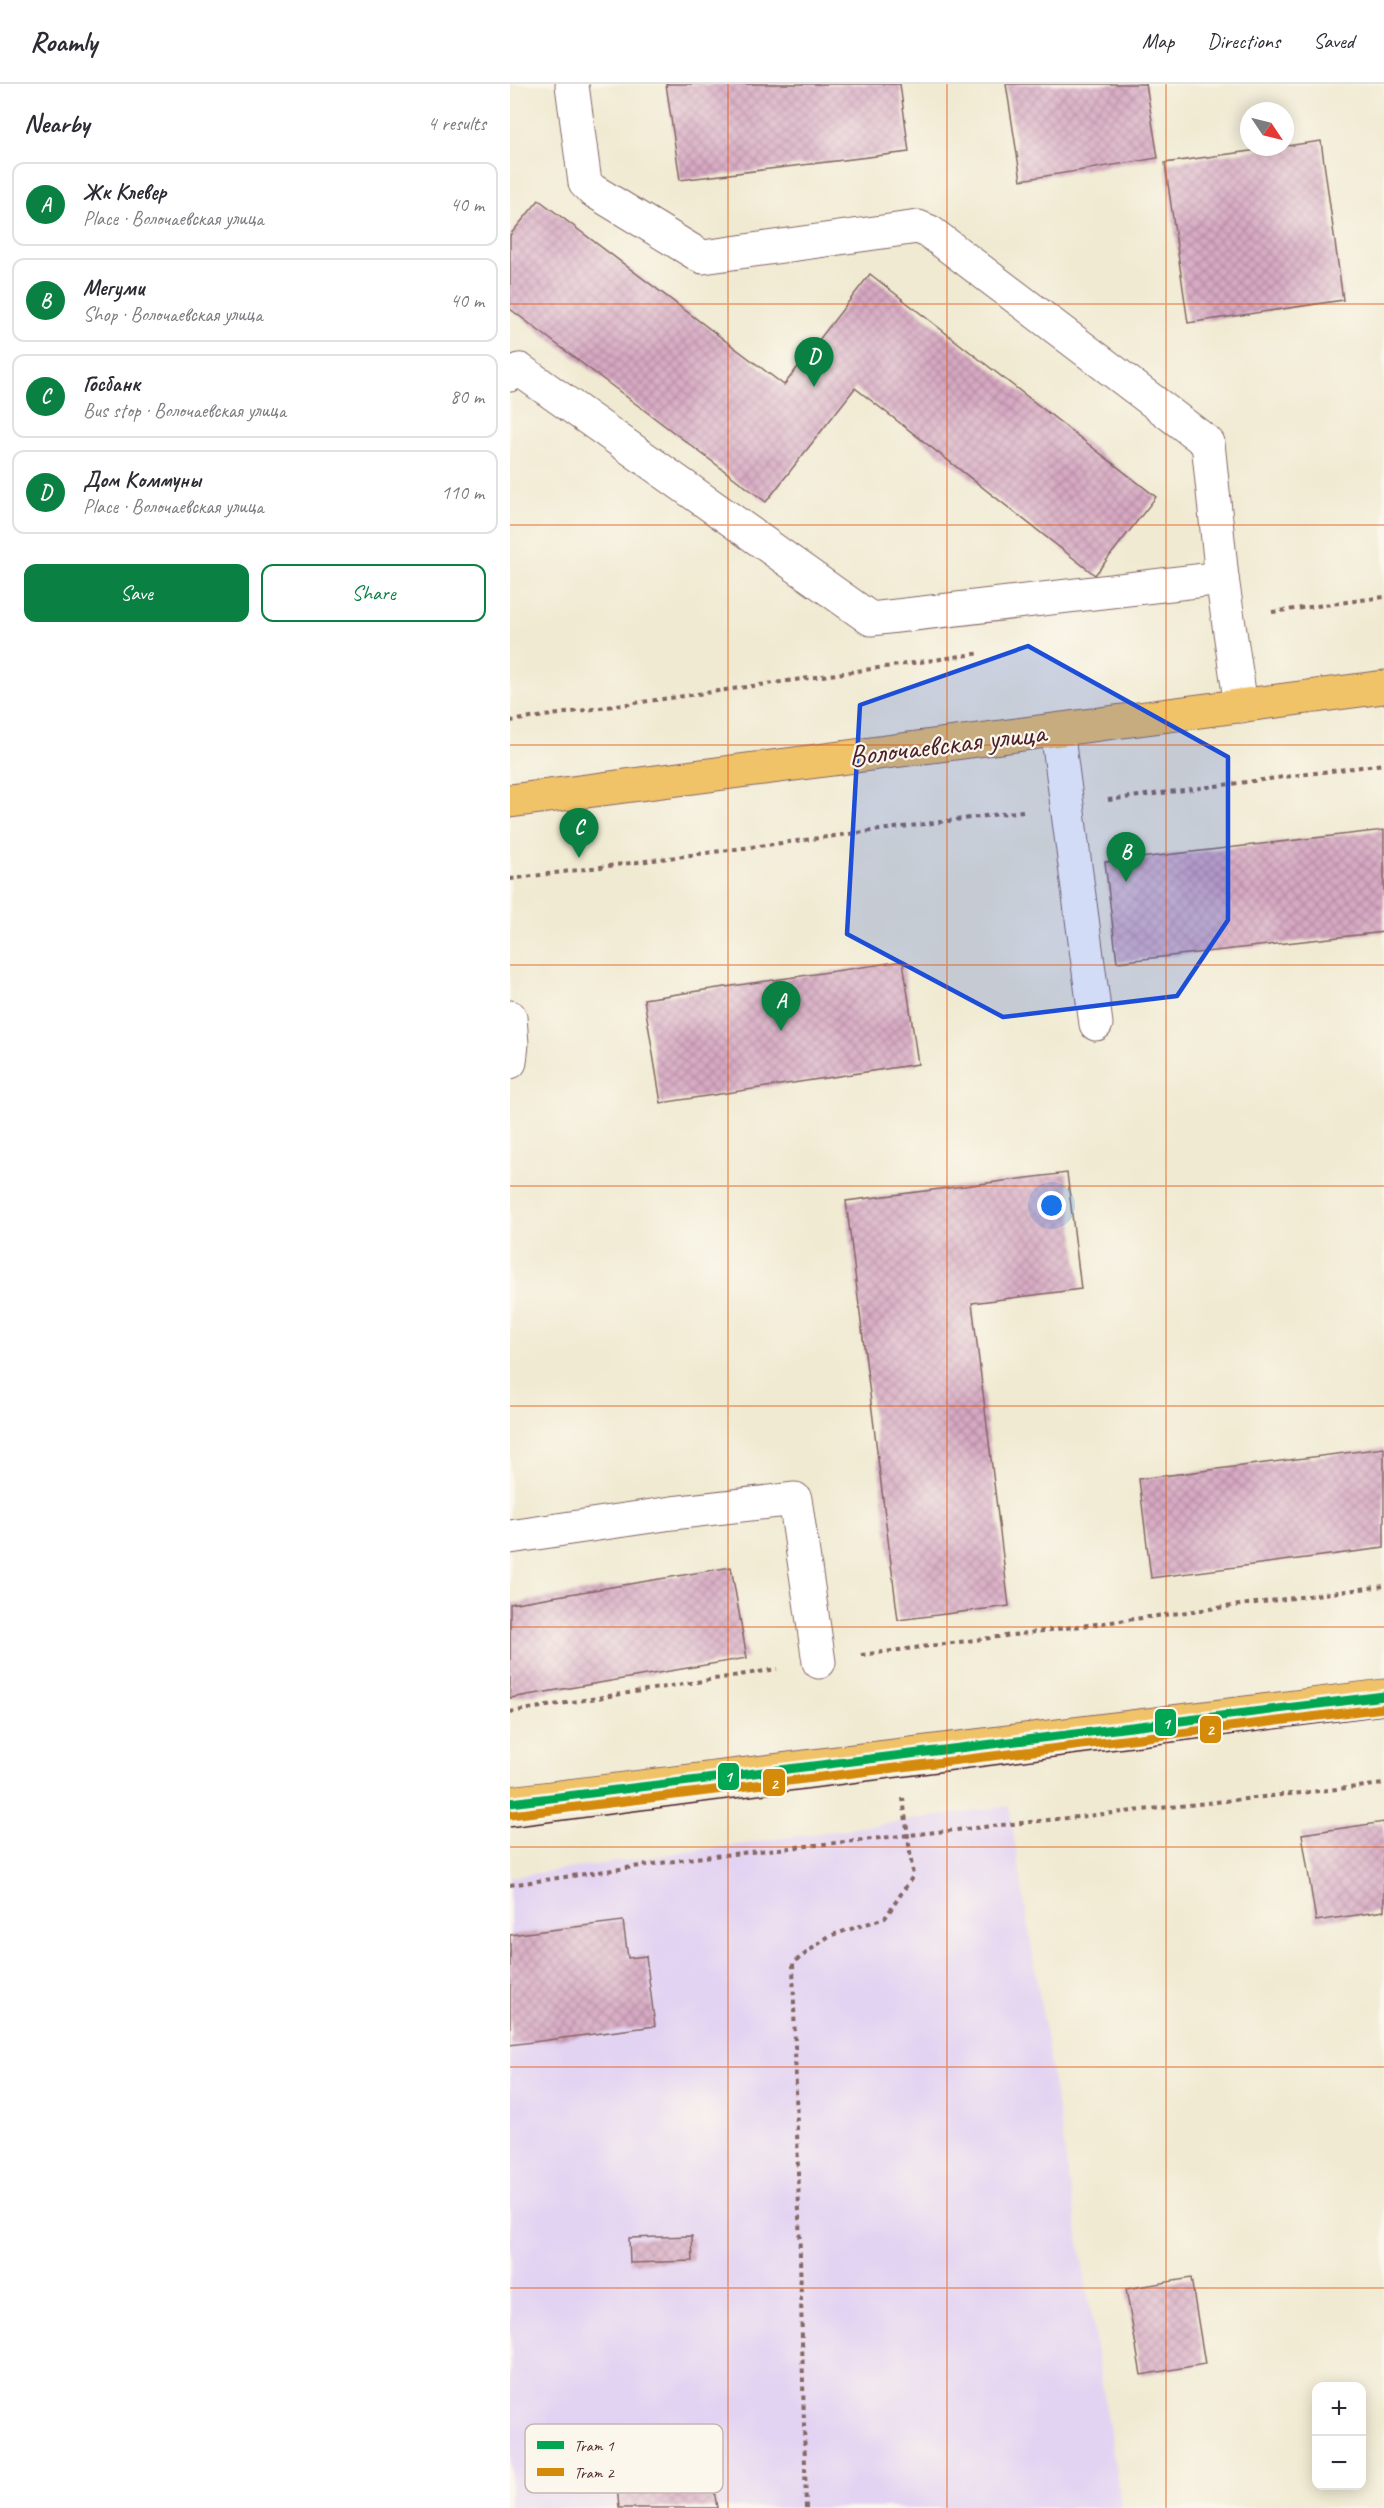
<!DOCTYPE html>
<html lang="en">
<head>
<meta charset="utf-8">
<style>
  :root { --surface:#fff; --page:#f7f7f7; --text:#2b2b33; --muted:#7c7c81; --line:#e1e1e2; --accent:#0b8043 }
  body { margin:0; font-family:Caveat,sans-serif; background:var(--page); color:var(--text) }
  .controls { position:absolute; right:18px; bottom:18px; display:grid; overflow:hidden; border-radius:12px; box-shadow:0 3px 15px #0003 }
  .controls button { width:54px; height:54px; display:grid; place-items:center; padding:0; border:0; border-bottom:2px solid var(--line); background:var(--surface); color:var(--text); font:30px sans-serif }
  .compass { position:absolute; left:730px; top:18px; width:54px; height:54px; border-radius:50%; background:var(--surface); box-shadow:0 3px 15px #0003; rotate:125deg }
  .you { position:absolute; left:542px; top:1122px; width:21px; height:21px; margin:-15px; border:4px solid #fff; border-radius:50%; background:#1a73e8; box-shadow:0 0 0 9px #1a73e833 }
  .badge { display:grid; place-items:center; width:39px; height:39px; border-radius:50%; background:var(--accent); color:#fff; font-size:20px; font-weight:700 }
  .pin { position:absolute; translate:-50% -50px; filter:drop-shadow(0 2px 3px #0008) }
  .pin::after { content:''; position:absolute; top:32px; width:21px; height:18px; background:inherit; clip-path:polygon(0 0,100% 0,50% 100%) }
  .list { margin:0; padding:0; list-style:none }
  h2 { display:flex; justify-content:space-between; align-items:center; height:78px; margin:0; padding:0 24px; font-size:26px }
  h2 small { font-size:20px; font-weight:400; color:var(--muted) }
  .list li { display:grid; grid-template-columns:39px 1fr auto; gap:18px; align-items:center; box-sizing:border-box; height:84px; margin:0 12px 12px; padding:0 12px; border:2px solid var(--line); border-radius:12px }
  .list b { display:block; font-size:22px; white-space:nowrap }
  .list p { margin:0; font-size:20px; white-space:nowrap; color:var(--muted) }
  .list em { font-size:20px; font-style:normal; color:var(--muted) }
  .actions { display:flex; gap:12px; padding:18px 24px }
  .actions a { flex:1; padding:14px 0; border:2px solid var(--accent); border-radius:12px; text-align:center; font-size:21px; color:var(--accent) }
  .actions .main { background:var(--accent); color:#fff }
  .map { position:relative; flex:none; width:874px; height:2424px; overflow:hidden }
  header { display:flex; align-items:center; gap:36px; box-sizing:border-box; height:84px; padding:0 30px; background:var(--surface); border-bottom:2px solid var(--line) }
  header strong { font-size:28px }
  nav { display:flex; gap:33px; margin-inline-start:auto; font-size:21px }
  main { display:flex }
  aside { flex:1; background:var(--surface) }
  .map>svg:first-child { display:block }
</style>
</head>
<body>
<header>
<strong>Roamly</strong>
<nav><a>Map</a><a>Directions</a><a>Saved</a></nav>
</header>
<main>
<aside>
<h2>Nearby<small>4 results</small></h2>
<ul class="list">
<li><span class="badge">A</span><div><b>Жк Клевер</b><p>Place · Волочаевская улица</p></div><em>40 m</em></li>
<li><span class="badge">B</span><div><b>Мегуми</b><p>Shop · Волочаевская улица</p></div><em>40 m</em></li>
<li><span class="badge">C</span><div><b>Госбанк</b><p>Bus stop · Волочаевская улица</p></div><em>80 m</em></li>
<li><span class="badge">D</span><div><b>Дом Коммуны</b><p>Place · Волочаевская улица</p></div><em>110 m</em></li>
</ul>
<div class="actions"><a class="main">Save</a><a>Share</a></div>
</aside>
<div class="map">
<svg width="874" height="2424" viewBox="0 0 874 2424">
  <defs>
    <pattern id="building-cross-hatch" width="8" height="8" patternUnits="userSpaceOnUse" patternTransform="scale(1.5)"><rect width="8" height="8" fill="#d7a9c3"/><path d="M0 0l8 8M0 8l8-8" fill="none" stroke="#b0899f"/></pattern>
  </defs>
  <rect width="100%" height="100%" fill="#fbf7ec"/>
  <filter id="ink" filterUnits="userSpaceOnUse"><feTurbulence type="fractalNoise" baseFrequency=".0167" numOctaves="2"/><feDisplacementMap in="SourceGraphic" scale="12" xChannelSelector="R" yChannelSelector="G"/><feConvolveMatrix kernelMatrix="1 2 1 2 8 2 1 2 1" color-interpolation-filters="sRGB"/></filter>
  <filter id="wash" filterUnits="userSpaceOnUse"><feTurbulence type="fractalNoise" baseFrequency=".008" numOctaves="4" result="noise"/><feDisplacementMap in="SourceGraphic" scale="24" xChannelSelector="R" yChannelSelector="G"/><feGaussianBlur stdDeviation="1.35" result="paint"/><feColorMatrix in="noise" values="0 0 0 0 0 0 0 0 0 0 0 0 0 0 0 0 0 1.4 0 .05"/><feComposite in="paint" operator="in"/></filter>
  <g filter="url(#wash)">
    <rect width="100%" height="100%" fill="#f0ead2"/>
    <polygon fill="#e3d3f2" points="499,1722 612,2424 0,2424 0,1793"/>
    <g id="blocks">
      <g fill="url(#building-cross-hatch)">
        <polygon points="156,0 390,0 399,68 170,96"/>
        <polygon points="496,0 636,0 648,74 511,96"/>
        <polygon points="811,57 833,216 678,239 655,79"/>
        <polygon points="29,116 274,301 360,190 646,413 585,491 345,304 256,418 0,225 0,151"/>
        <polygon points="874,746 874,848 607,878 595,778"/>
        <polygon points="393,877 408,980 151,1019 134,915"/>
        <polygon points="557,1089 571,1205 462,1219 499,1522 388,1536 336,1117"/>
        <polygon points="874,1364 874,1464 641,1494 629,1395"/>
        <polygon points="221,1483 237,1574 0,1614 0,1520"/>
        <polygon points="874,1738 874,1827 806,1837 792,1750"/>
        <polygon points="113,1837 118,1874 136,1872 145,1942 0,1961 0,1851"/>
        <polygon points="182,2152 183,2177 120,2179 119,2154"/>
        <polygon points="681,2194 695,2280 631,2291 616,2205"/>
        <polygon points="197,2363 207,2424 109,2424 105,2379"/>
      </g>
    </g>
  </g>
  <g filter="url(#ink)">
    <use href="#blocks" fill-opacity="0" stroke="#846665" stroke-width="1.5"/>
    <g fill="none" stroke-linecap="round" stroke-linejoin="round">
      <g stroke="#846665" stroke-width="35">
        <g id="minor">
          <polyline points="62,1 75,99 82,106 187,170 193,173 408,143 420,148 698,359 712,494 731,622"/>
          <polyline points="0,291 10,286 361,535 712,494"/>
          <polyline points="547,646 586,940"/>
          <polyline points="0,933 2,960 0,978"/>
          <polyline points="0,1453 162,1429 285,1415 309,1578"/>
        </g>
      </g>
      <g stroke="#846665" stroke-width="35">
        <g id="major">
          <polyline points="0,717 874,603"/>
          <polyline points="0,1719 874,1612"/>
        </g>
      </g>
      <g stroke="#846665" stroke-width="4" stroke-dasharray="4.5 4.5" stroke-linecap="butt">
        <polyline points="762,528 874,513"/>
        <polyline points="0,637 472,569"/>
        <polyline points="598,716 874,680"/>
        <polyline points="0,795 513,727"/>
        <polyline points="351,1571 874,1502"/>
        <polyline points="0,1628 267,1585"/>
        <polyline points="0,1801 185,1774 874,1700"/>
        <polyline points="296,2424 283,1879 319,1852 375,1834 403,1792 393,1714"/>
      </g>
      <use href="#minor" stroke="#fff" stroke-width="33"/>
      <use href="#major" stroke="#f1c369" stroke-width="33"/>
      <polyline stroke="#4a1f2b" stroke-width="1.5" points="0,1743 874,1631"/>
      <g stroke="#fbf7ec" stroke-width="14">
        <polyline id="tram-1" points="0,1719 874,1612"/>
      </g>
      <g stroke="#fbf7ec" stroke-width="14">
        <polyline id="tram-2" points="1,1731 874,1624"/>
      </g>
      <use href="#tram-1" stroke="#00a651" stroke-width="9"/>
      <use href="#tram-2" stroke="#d48b09" stroke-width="9"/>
    </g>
  </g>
  <path fill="#1d4ed8" fill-opacity="0.2" stroke="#1d4ed8" stroke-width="4.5" stroke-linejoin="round" d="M518,562L718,673V836L667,912L493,933L337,850L350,621Z"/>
  <path fill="none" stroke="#e0560e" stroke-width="1.5" stroke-opacity="0.55" d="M218,0V2424M437,0V2424M656,0V2424M0,220H874M0,441H874M0,661H874M0,881H874M0,1102H874M0,1322H874M0,1543H874M0,1763H874M0,1983H874M0,2204H874"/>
  <g text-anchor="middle" stroke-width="4.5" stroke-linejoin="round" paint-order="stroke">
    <g font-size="30" fill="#4a1f2b" stroke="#fbf7ec">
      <text transform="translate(437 660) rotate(-7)" y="10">Волочаевская улица</text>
    </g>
  </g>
  <rect x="15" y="2340" width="198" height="69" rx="9" fill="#fbf7ec" stroke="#c6b6b2" stroke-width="1.5"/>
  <rect x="27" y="2357" width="27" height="8" fill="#00a651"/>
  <rect x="27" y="2384" width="27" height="8" fill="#d48b09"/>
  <g font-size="16" fill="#4a1f2b">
    <text x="64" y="2367">Tram 1</text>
    <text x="64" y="2394">Tram 2</text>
  </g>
  <g stroke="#fbf7ec" stroke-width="2">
    <rect x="644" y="1624" width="23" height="29" rx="6" fill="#00a651"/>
    <rect x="689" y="1631" width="23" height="29" rx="6" fill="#d48b09"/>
    <rect x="207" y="1678" width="23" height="29" rx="6" fill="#00a651"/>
    <rect x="252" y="1684" width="24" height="29" rx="6" fill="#d48b09"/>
  </g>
  <g font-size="16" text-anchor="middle" font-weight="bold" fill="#fff">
    <text x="656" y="1645">1</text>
    <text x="700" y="1651">2</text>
    <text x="218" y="1698">1</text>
    <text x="264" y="1705">2</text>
  </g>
</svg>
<div class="controls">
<button>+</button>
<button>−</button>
</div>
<svg class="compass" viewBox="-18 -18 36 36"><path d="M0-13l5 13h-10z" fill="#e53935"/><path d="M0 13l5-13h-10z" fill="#7c7c81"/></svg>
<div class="you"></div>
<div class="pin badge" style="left:271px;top:947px">A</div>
<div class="pin badge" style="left:616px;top:798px">B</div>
<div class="pin badge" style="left:69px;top:774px">C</div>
<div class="pin badge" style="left:304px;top:303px">D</div>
</div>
</main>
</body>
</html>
